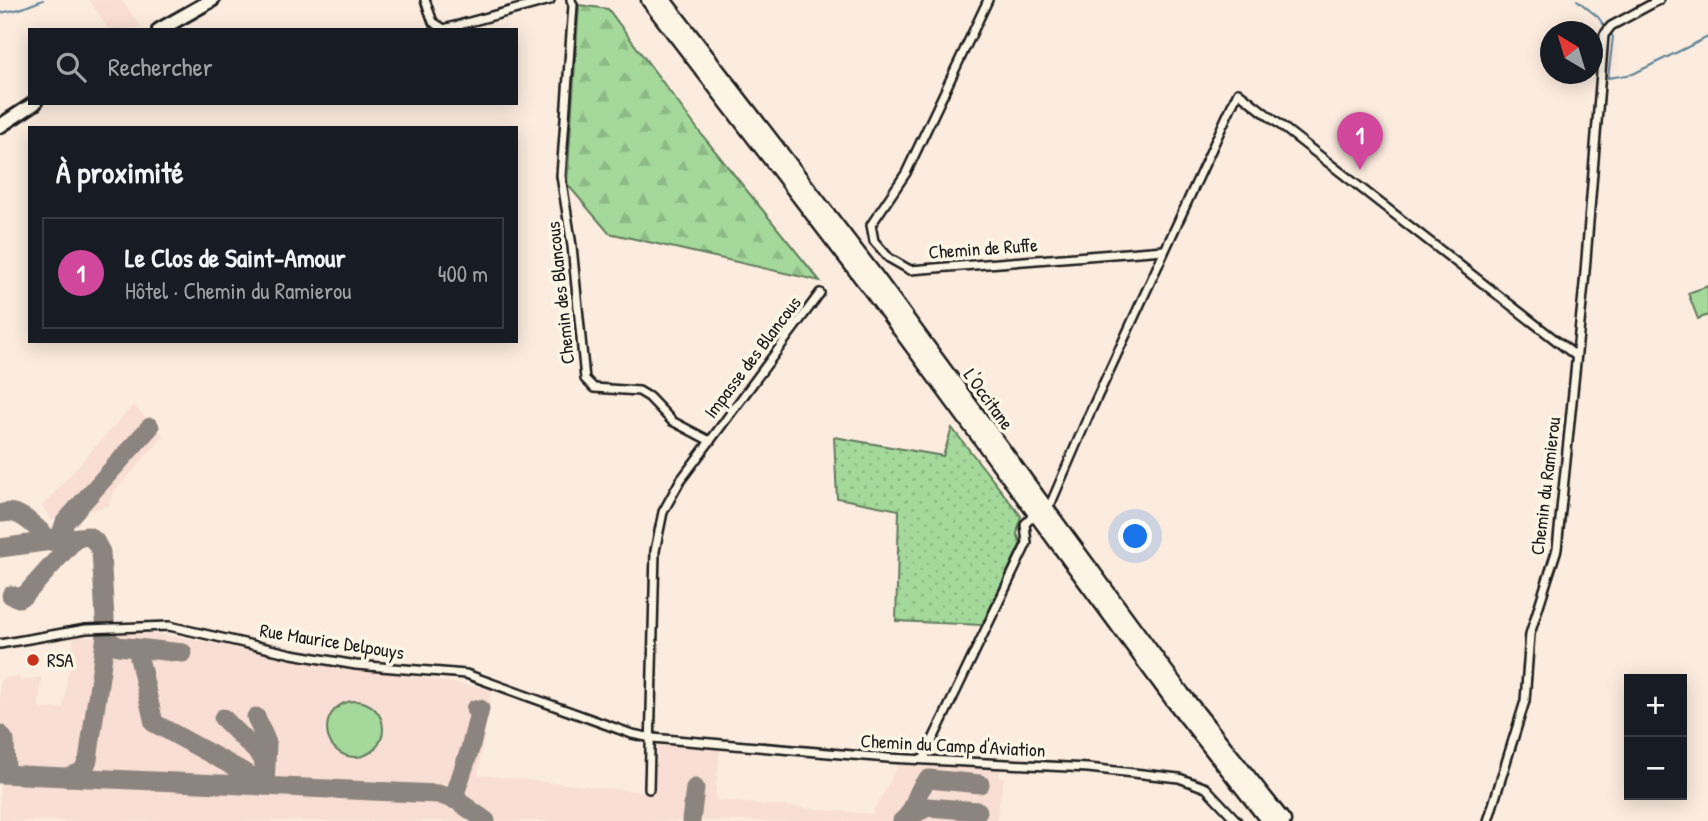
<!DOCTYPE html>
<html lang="fr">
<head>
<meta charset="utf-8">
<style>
  :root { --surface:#171b24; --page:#242831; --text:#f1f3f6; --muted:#9ea1a6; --line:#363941; --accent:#c8321e }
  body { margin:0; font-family:"Patrick Hand",sans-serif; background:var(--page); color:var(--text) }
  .controls { position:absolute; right:21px; bottom:21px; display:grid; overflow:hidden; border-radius:0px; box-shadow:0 4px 18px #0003 }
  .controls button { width:63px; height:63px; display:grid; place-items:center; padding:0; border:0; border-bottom:2px solid var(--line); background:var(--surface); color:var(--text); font:35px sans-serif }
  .compass { position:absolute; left:1540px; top:21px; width:63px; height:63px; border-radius:50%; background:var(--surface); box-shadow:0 4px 18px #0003; rotate:322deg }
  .you { position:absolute; left:1136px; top:537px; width:24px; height:24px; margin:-18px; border:5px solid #fff; border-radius:50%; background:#1a73e8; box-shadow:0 0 0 10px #1a73e833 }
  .badge { display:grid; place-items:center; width:46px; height:46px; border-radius:50%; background:var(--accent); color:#fff; font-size:23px; font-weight:700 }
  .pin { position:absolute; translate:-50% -58px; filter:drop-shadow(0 2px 4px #0008) }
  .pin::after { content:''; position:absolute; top:37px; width:24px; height:21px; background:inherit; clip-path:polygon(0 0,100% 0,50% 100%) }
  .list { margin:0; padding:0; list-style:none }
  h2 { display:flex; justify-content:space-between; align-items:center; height:91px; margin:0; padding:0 28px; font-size:30px }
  h2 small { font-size:23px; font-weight:400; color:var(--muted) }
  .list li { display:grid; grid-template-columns:46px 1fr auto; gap:21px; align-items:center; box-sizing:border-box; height:112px; margin:0 14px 14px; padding:0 14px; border:2px solid var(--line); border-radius:0px }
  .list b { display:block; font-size:26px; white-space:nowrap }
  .list p { margin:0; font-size:23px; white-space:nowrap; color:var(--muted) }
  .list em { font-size:23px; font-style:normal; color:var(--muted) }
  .icon { flex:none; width:38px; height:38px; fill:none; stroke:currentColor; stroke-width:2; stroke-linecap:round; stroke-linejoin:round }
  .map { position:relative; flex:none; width:1708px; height:821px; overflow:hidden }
  .search { position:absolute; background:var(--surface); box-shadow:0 4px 18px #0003; left:28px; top:28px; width:490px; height:77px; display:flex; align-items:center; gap:18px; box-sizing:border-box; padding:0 24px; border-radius:0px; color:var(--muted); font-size:26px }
  .panel { position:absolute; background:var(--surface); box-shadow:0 4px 18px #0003; left:28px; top:126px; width:490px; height:217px; border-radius:0px }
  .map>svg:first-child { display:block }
</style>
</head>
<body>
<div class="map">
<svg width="1708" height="821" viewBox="0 0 1708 821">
  <defs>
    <pattern id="grass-dots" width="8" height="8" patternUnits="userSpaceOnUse" patternTransform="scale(1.75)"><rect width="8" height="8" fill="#a5d99b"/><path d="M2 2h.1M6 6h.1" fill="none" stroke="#8dba85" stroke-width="1.8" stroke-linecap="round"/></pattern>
    <pattern id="forest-firs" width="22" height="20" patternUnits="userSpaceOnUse" patternTransform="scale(1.75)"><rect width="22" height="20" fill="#a5d99b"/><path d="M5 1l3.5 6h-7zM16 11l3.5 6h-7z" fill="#8dba85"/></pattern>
  </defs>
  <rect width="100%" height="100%" fill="#fcecdf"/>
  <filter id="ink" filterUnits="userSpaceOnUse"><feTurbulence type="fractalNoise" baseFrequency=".0143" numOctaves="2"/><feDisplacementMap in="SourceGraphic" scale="14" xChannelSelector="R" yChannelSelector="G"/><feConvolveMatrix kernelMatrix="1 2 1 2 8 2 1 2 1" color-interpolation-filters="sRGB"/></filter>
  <g filter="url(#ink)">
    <g fill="#f8ded4">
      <polygon points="89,0 121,0 143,28 109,30"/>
      <polygon points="133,405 164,436 112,494 109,506 51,520 42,506"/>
      <polygon points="129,631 184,638 253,651 491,689 478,775 653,793 658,742 720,747 715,800 872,814 899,764 1001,768 999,777 1004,778 996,821 0,821 0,679 19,676 21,681 41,677 39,704 41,709 63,708 74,636 94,637"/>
    </g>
    <polygon fill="url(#grass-dots)" stroke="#607a5c" stroke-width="2" points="952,428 1021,516 1017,534 1021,543 982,625 896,621 899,510 837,498 834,437 943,456"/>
    <polygon fill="url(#forest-firs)" stroke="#607a5c" stroke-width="2" points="579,5 608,9 702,135 820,281 609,233 567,184"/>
    <g fill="#a5d99b" stroke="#607a5c" stroke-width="2">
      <polygon points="1708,286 1708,315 1698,319 1688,293"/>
      <circle cx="355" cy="729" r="28"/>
    </g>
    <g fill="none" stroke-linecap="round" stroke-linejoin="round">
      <g stroke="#5d8297" stroke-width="2">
        <polyline points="1577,0 1598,17 1606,28"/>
        <polyline points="0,13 20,9 43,0"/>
        <polyline points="1610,32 1613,37 1608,78 1633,74 1708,37"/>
      </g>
      <g stroke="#8c847e" stroke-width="19">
        <path d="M3,513C21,508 38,530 51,541"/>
        <polyline points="59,540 65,522 150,427"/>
        <polyline points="0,548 88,536 95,541 101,552 106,635 88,760 82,772 67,777"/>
        <polyline points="11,595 19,598 26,594 77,537"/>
        <polyline points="106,635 111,642 118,646 183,653"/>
        <polyline points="139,658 154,723 262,782"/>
        <polyline points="256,717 267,743 265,786"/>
        <polyline points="223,718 262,757 265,768"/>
        <polyline points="0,734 5,741 6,770 11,774"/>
        <polyline points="0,774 438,794 458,801 486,821"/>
        <polyline points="461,803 455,794 470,749 480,709 475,709"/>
        <polyline points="910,816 928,807 978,811"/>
        <polyline points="691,821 695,788"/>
        <path d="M902,821C917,811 914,790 929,779L980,784"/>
      </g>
      <g stroke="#1c1c1c" stroke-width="12">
        <g id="street">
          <polyline points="425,0 433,22 444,29 550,0"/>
          <polyline points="571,0 573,5 561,176 572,246 585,379 594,388 639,391 649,397 672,421 710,441 680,481 663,512 655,551 649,789"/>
          <polyline points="988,0 906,173 871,225 874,241 889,258 910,270 1164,250"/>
          <polyline points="710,441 820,293"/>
          <polyline points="1051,503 1088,417 1238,92 1576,356"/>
          <polyline points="0,644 86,629 169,626 292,654 356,665 466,674 632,734 652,738 888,758 1088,768 1179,778 1206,788 1237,821"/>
          <polyline points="924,758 1027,543 1025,524 1030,519"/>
          <polyline points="1488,821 1525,701 1530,634 1557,549 1584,284 1604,35 1611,26 1659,0"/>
        </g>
      </g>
      <g stroke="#1c1c1c" stroke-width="18">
        <g id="primary">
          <polyline points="159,30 212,0"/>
          <polyline points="0,126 35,103"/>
        </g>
      </g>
      <g stroke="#1c1c1c" stroke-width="19">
        <g id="highway">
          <polyline points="649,0 869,287 1174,701 1269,821"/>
          <polyline points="663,0 878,280 1182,694 1283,821"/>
        </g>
      </g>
      <use href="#street" stroke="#fcf5e5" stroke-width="7"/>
      <use href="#primary" stroke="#fcf5e5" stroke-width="12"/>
      <use href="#highway" stroke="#fcf5e5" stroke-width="14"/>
    </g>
  </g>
  <circle fill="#c8321e" stroke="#fcf5e5" stroke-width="2.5" cx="33" cy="660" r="7"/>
  <g text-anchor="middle" stroke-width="7" stroke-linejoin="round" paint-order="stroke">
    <g font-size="19" fill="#1c1c1c" stroke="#fcf5e5">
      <text transform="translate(983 248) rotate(-4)" y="7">Chemin de Ruffe</text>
      <text transform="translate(560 293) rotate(-96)" y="7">Chemin des Blancous</text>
      <text transform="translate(752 357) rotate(-53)" y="7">Impasse des Blancous</text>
      <text transform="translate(989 399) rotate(54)" y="7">L'Occitane</text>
      <text transform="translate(1545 486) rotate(-83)" y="7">Chemin du Ramierou</text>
      <text transform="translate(332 641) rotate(9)" y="7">Rue Maurice Delpouys</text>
      <text transform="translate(953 745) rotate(3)" y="7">Chemin du Camp d'Aviation</text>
    </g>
    <g font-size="19" fill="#1c1c1c" stroke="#fcf5e5" text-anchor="start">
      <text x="47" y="667">RSA</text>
    </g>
  </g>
</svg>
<div class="controls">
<button>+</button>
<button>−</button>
</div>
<svg class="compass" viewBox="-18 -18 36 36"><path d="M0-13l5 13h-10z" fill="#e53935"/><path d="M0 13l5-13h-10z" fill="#9ea1a6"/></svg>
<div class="you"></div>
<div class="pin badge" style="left:1360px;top:170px;background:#d1479c">1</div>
<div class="search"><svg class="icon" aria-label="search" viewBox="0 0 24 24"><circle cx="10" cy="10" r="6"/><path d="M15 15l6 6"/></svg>Rechercher</div>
<section class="panel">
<h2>À proximité<small></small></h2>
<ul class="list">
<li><span class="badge" style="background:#d1479c">1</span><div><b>Le Clos de Saint-Amour</b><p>Hôtel · Chemin du Ramierou</p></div><em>400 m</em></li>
</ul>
</section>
</div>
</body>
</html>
